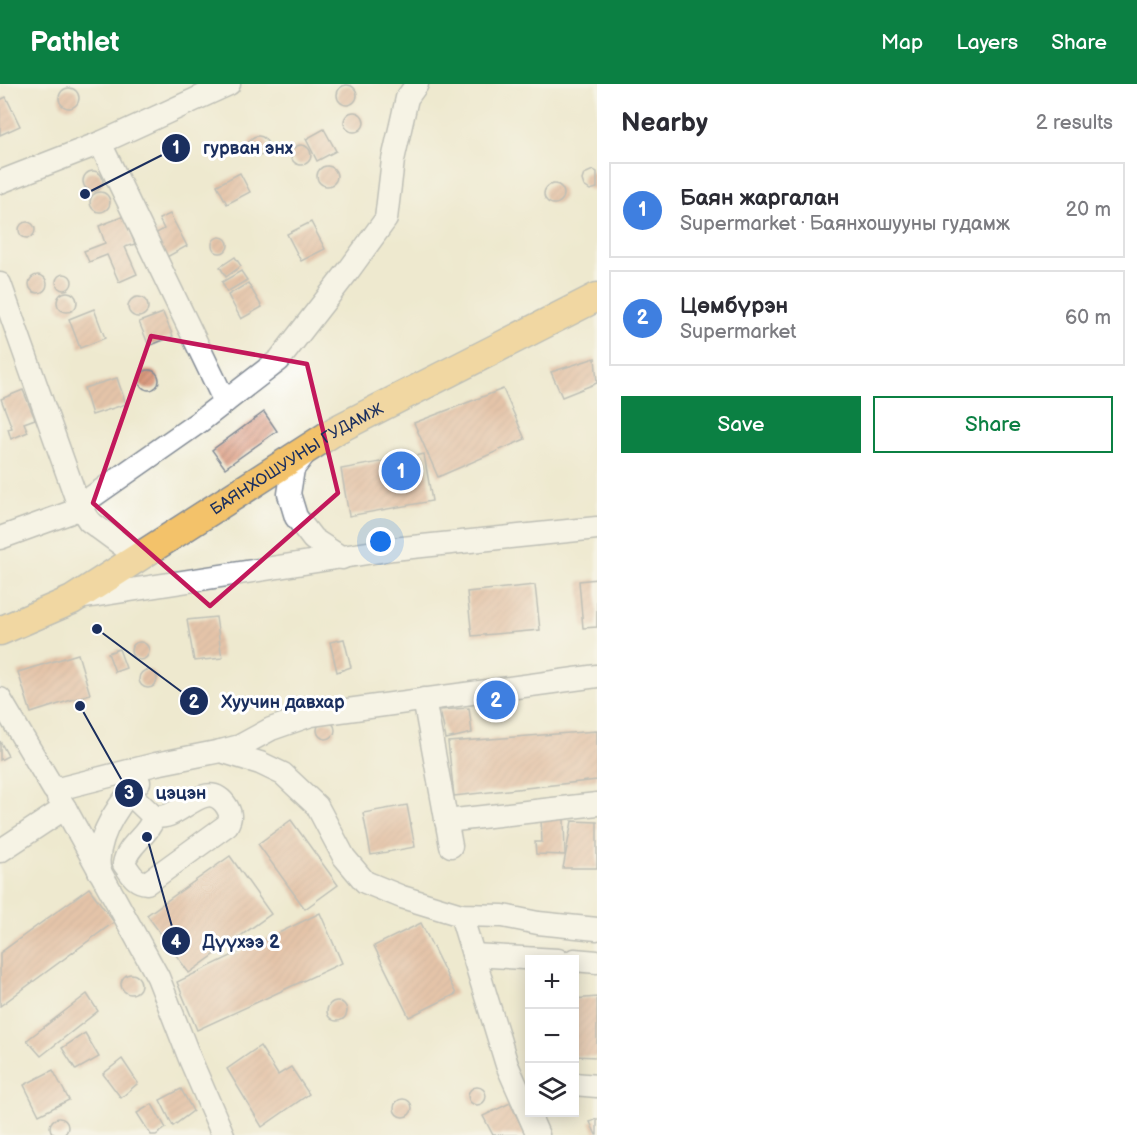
<!DOCTYPE html>
<html lang="en">
<head>
<meta charset="utf-8">
<style>
  :root { --surface:#fff; --page:#f7f7f7; --text:#2b2b33; --muted:#7c7c81; --line:#e1e1e2; --accent:#0b8043 }
  body { margin:0; font-family:"Balsamiq Sans",sans-serif; background:var(--page); color:var(--text) }
  .controls { position:absolute; right:18px; bottom:18px; display:grid; overflow:hidden; border-radius:0px; box-shadow:0 3px 15px #0003 }
  .controls button { width:54px; height:54px; display:grid; place-items:center; padding:0; border:0; border-bottom:2px solid var(--line); background:var(--surface); color:var(--text); font:30px sans-serif }
  .you { position:absolute; left:381px; top:458px; width:21px; height:21px; margin:-15px; border:4px solid #fff; border-radius:50%; background:#1a73e8; box-shadow:0 0 0 9px #1a73e833 }
  .badge { display:grid; place-items:center; width:39px; height:39px; border-radius:50%; background:var(--accent); color:#fff; font-size:20px; font-weight:700 }
  .pin { position:absolute; translate:-50% -50%; border:3px solid #fff; box-shadow:0 2px 6px #0006 }
  .list { margin:0; padding:0; list-style:none }
  h2 { display:flex; justify-content:space-between; align-items:center; height:78px; margin:0; padding:0 24px; font-size:26px }
  h2 small { font-size:20px; font-weight:400; color:var(--muted) }
  .list li { display:grid; grid-template-columns:39px 1fr auto; gap:18px; align-items:center; box-sizing:border-box; height:96px; margin:0 12px 12px; padding:0 12px; border:2px solid var(--line); border-radius:0px }
  .list b { display:block; font-size:22px; white-space:nowrap }
  .list p { margin:0; font-size:20px; white-space:nowrap; color:var(--muted) }
  .list em { font-size:20px; font-style:normal; color:var(--muted) }
  .actions { display:flex; gap:12px; padding:18px 24px }
  .actions a { flex:1; padding:14px 0; border:2px solid var(--accent); border-radius:0px; text-align:center; font-size:21px; color:var(--accent) }
  .actions .main { background:var(--accent); color:#fff }
  .icon { flex:none; width:33px; height:33px; fill:none; stroke:currentColor; stroke-width:2; stroke-linecap:round; stroke-linejoin:round }
  .map { position:relative; flex:none; width:597px; height:1051px; overflow:hidden }
  header { display:flex; align-items:center; gap:36px; box-sizing:border-box; height:84px; padding:0 30px; background:var(--accent); color:#fff }
  header strong { font-size:28px }
  nav { display:flex; gap:33px; margin-inline-start:auto; font-size:21px }
  main { display:flex }
  aside { flex:1; background:var(--surface) }
  .map>svg:first-child { display:block }
</style>
</head>
<body>
<header>
<strong>Pathlet</strong>
<nav><a>Map</a><a>Layers</a><a>Share</a></nav>
</header>
<main>
<div class="map">
<svg width="597" height="1051" viewBox="0 0 597 1051">
  <defs>
    <pattern id="building-hatch" width="6" height="6" patternUnits="userSpaceOnUse" patternTransform="scale(1.5)"><rect width="6" height="6" fill="#d9977a"/><path d="M-1 1l2-2M0 6l6-6M5 7l2-2" fill="none" stroke="#af7c67"/></pattern>
  </defs>
  <rect width="100%" height="100%" fill="#fff"/>
  <filter id="ink" filterUnits="userSpaceOnUse"><feTurbulence type="fractalNoise" baseFrequency=".0167" numOctaves="2"/><feDisplacementMap in="SourceGraphic" scale="12" xChannelSelector="R" yChannelSelector="G"/><feConvolveMatrix kernelMatrix="1 2 1 2 8 2 1 2 1" color-interpolation-filters="sRGB"/></filter>
  <filter id="wash" filterUnits="userSpaceOnUse"><feTurbulence type="fractalNoise" baseFrequency=".008" numOctaves="4" result="noise"/><feDisplacementMap in="SourceGraphic" scale="24" xChannelSelector="R" yChannelSelector="G"/><feGaussianBlur stdDeviation="1.35" result="paint"/><feColorMatrix in="noise" values="0 0 0 0 0 0 0 0 0 0 0 0 0 0 0 0 0 1.4 0 .05"/><feComposite in="paint" operator="in"/></filter>
  <g filter="url(#wash)">
    <rect width="100%" height="100%" fill="#eee9cf"/>
    <g id="blocks">
      <g fill="url(#building-hatch)">
        <circle cx="347" cy="11" r="10"/>
        <circle cx="69" cy="14" r="10"/>
        <polygon points="6,13 20,42 0,51 0,16"/>
        <circle cx="354" cy="38" r="10"/>
        <polygon points="324,45 336,67 317,77 306,55"/>
        <circle cx="258" cy="62" r="10"/>
        <circle cx="301" cy="71" r="10"/>
        <circle cx="327" cy="92" r="10"/>
        <polygon points="593,86 597,88 597,104 590,106 584,102 582,96 584,90"/>
        <circle cx="93" cy="97" r="10"/>
        <polygon points="240,89 250,108 227,120 217,101"/>
        <circle cx="554" cy="110" r="10"/>
        <circle cx="100" cy="118" r="10"/>
        <polygon points="170,130 187,162 165,174 153,151 164,145 159,135"/>
        <polygon points="124,132 135,160 125,163 137,190 119,198 107,171 89,178 84,167 105,159 99,142"/>
        <circle cx="27" cy="146" r="8"/>
        <polygon points="311,138 325,165 301,177 287,150"/>
        <circle cx="220" cy="161" r="8"/>
        <polygon points="235,173 241,182 226,193 220,183"/>
        <polygon points="241,187 247,196 227,208 222,198"/>
        <circle cx="64" cy="198" r="8"/>
        <circle cx="38" cy="200" r="9"/>
        <polygon points="248,199 262,223 241,235 228,211"/>
        <circle cx="67" cy="218" r="10"/>
        <circle cx="138" cy="223" r="10"/>
        <polygon points="94,225 105,254 80,264 69,235"/>
        <polygon points="163,229 173,252 149,262 139,238"/>
        <polygon points="595,274 597,299 562,313 551,288"/>
        <circle cx="149" cy="296" r="10"/>
        <polygon points="117,294 126,320 92,331 84,304"/>
        <polygon points="503,305 525,355 438,393 414,339"/>
        <polygon points="23,306 35,335 24,339 28,348 11,355 8,345 12,344 1,315"/>
        <polygon points="264,328 277,347 225,384 212,366"/>
        <polygon points="424,370 432,417 349,432 341,385"/>
        <polygon points="597,495 597,543 583,544 579,497"/>
        <polygon points="535,501 540,546 472,552 467,508"/>
        <polygon points="216,533 222,574 194,577 187,536"/>
        <polygon points="344,555 351,583 337,588 330,558"/>
        <circle cx="140" cy="567" r="9"/>
        <polygon points="119,565 126,584 115,588 108,569"/>
        <polygon points="78,570 90,610 31,629 18,588"/>
        <circle cx="148" cy="595" r="9"/>
        <polygon points="469,624 472,649 446,655 440,626"/>
        <circle cx="326" cy="646" r="9"/>
        <polygon points="597,647 597,696 454,712 448,658"/>
        <polygon points="0,657 8,672 0,676"/>
        <polygon points="407,721 415,763 371,771 363,729"/>
        <polygon points="564,734 565,771 536,770 535,758 542,758 541,735"/>
        <polygon points="291,736 338,801 305,825 258,760"/>
        <polygon points="572,737 597,738 597,784 563,784"/>
        <polygon points="230,772 271,830 189,889 147,831"/>
        <polygon points="89,804 114,838 0,922 0,869"/>
        <polygon points="320,829 342,879 197,946 177,898"/>
        <polygon points="421,839 456,910 409,933 374,862"/>
        <circle cx="131" cy="900" r="10"/>
        <polygon points="87,910 98,927 41,972 27,956"/>
        <polygon points="597,913 597,973 574,972 574,915"/>
        <circle cx="337" cy="927" r="10"/>
        <polygon points="85,949 99,973 76,986 62,964"/>
        <polygon points="260,962 278,991 291,983 309,1010 262,1043 227,985"/>
        <polygon points="122,975 138,999 121,1014 103,990"/>
        <polygon points="53,986 69,1016 39,1031 24,1001"/>
        <circle cx="477" cy="1012" r="9"/>
        <polygon points="181,1005 193,1027 173,1042 160,1016"/>
        <circle cx="403" cy="1024" r="9"/>
        <polygon points="510,1019 526,1051 493,1051 483,1032"/>
        <polygon points="152,1020 166,1044 156,1051 151,1051 137,1029"/>
        <circle cx="59" cy="1043" r="9"/>
        <polygon points="597,1035 597,1051 596,1051 590,1038"/>
      </g>
    </g>
  </g>
  <g filter="url(#ink)">
    <use href="#blocks" fill-opacity="0" stroke="#848c96" stroke-width="1.5"/>
    <g fill="none" stroke-linecap="round" stroke-linejoin="round">
      <g stroke="#848c96" stroke-width="25">
        <g id="minor">
          <polyline points="100,59 225,318"/>
          <polyline points="0,98 100,59 229,0"/>
          <polyline points="0,200 79,422 89,437 138,473"/>
          <polyline points="306,368 293,385 289,410 296,433 313,455 342,474"/>
          <polyline points="0,454 69,429 199,338 279,276 349,186 386,135 393,76 407,14 417,0"/>
          <polyline points="79,514 393,465 597,444"/>
          <polyline points="0,615 54,706 156,680 221,667 260,679 283,690 317,722 344,773 365,798 402,813 461,831 503,832 538,839 597,845"/>
          <polyline points="424,615 451,762"/>
          <polyline points="221,667 240,662 271,645 311,631 597,592"/>
          <path d="M129,709L154,733C159,733 164,733 169,731C189,723 210,696 227,723C231,730 231,734 227,741L147,799C134,798 131,789 124,780C127,761 148,752 154,733"/>
          <polyline points="65,724 158,893 190,975 223,1051"/>
          <polyline points="446,737 597,720"/>
          <polyline points="0,767 65,724 58,713"/>
          <path d="M99,787C95,754 117,722 139,698"/>
          <polyline points="461,831 507,981 538,1051"/>
          <polyline points="473,871 558,876"/>
          <polyline points="574,876 597,878"/>
          <polyline points="574,1000 597,1002"/>
        </g>
      </g>
      <g stroke="#848c96" stroke-width="31">
        <g id="major">
          <path id="s1" d="M0,547L72,516L338,345L597,213"/>
        </g>
      </g>
      <use href="#minor" stroke="#fff" stroke-width="22"/>
      <use href="#major" stroke="#f3c26a" stroke-width="28"/>
    </g>
  </g>
  <path d="M0 0H597V1051H0ZM151,252L307,280L338,409L210,522L93,419Z" fill="#eee9cf" fill-opacity=".55" fill-rule="evenodd"/>
  <path fill="none" stroke="#c2185b" stroke-width="4.5" stroke-linejoin="round" d="M151,252L307,280L338,409L210,522L93,419Z"/>
  <g text-anchor="middle" stroke-width="6" stroke-linejoin="round" paint-order="stroke">
    <g font-size="16" fill="#1b2f5e" stroke="#fff">
      <text dy="6" stroke="none"><textPath href="#s1" startOffset="344">БАЯНХОШУУНЫ ГУДАМЖ</textPath></text>
    </g>
  </g>
  <path fill="none" stroke="#1b2f5e" stroke-width="2" d="M85 110L176 64M97 545L194 617M80 622L129 709M147 753L176 857"/>
  <g fill="#1b2f5e" stroke="#fff" stroke-width="2">
    <circle cx="85" cy="110" r="6"/>
    <circle cx="97" cy="545" r="6"/>
    <circle cx="80" cy="622" r="6"/>
    <circle cx="147" cy="753" r="6"/>
    <circle cx="176" cy="64" r="15"/>
    <circle cx="194" cy="617" r="15"/>
    <circle cx="129" cy="709" r="15"/>
    <circle cx="176" cy="857" r="15"/>
  </g>
  <g font-size="18" text-anchor="middle" font-weight="bold" fill="#fff">
    <text x="176" y="70">1</text>
    <text x="194" y="624">2</text>
    <text x="129" y="715">3</text>
    <text x="176" y="864">4</text>
  </g>
  <g font-size="18" text-anchor="middle" font-weight="bold" fill="#1b2f5e" stroke="#fff" stroke-width="6" stroke-linejoin="round" paint-order="stroke">
    <text x="248" y="70">гурван энх</text>
    <text x="283" y="624">Хуучин давхар</text>
    <text x="181" y="715">цэцэн</text>
    <text x="241" y="864">Дүүхээ 2</text>
  </g>
</svg>
<div class="controls">
<button>+</button>
<button>−</button>
<button><svg class="icon" aria-label="layers" viewBox="0 0 24 24"><path d="M12 4l9 5-9 5-9-5zM3 14l9 5 9-5"/></svg></button>
</div>
<div class="you"></div>
<div class="pin badge" style="left:401px;top:387px;background:#3f7fe0">1</div>
<div class="pin badge" style="left:496px;top:616px;background:#3f7fe0">2</div>
</div>
<aside>
<h2>Nearby<small>2 results</small></h2>
<ul class="list">
<li><span class="badge" style="background:#3f7fe0">1</span><div><b>Баян жаргалан</b><p>Supermarket · Баянхошууны гудамж</p></div><em>20 m</em></li>
<li><span class="badge" style="background:#3f7fe0">2</span><div><b>Цөмбүрэн</b><p>Supermarket</p></div><em>60 m</em></li>
</ul>
<div class="actions"><a class="main">Save</a><a>Share</a></div>
</aside>
</main>
</body>
</html>
